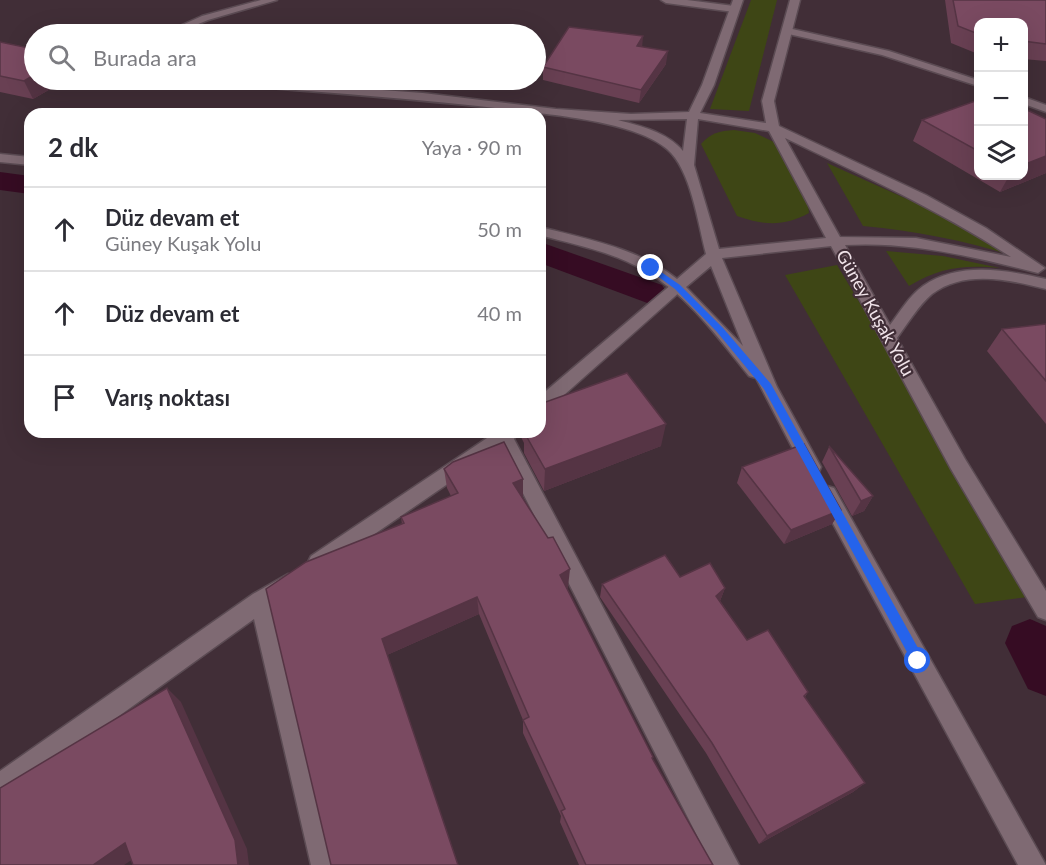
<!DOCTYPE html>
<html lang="tr">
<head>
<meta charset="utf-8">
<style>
  :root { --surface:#fff; --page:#f2f2f3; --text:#2b2b33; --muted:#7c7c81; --line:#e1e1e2 }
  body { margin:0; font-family:Lato,sans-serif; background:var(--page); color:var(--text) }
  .controls { position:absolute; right:18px; top:18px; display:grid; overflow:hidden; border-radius:12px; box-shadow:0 6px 24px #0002 }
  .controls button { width:54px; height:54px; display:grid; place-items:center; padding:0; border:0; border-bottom:2px solid var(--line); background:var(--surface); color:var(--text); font:30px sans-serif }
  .stop { position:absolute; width:18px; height:18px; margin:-14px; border:4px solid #2563eb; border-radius:50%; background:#fff }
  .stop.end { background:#2563eb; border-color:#fff; box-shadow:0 2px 6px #0008 }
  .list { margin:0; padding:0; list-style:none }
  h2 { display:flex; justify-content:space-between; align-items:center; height:78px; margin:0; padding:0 24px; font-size:26px }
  h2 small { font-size:20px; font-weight:400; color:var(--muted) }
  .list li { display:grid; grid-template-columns:39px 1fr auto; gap:18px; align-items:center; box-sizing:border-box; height:84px; padding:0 24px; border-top:2px solid var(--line) }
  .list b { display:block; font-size:22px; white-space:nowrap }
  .list p { margin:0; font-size:20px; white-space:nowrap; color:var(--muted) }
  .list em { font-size:20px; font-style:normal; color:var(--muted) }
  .icon { flex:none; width:33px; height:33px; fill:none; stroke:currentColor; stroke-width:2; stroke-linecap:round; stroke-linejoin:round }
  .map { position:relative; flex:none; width:1046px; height:865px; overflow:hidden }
  .search { position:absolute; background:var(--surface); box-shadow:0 6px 24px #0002; left:24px; top:24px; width:522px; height:66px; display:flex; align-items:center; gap:15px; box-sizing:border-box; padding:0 21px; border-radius:33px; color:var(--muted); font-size:22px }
  .panel { position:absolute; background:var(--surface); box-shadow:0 6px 24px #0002; left:24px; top:108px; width:522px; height:330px; border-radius:18px }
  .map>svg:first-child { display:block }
</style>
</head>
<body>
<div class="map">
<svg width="1046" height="865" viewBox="0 0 1046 865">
  <rect width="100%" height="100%" fill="#412e37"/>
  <g fill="#3e4615">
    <polygon points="751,0 777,0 749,111 710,109"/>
    <path d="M734,130L755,133L778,144L808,204L809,213C784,227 763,225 737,216L701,144C711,133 719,131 734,130Z"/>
    <path d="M827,163L918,204L1019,258C968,241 917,231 863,226Z"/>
    <path d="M886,251L943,256L1000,268C964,265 941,267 909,286Z"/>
    <polygon points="837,265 1035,596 975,604 785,275"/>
  </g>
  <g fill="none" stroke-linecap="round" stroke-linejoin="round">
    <g fill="#360c23" fill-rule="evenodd">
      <polygon points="0,172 30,176 30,194 0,190"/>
      <polygon points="540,242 662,285 667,293 662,301 650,304 540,263"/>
      <polygon points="1030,619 1046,626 1046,696 1028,689 1005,643 1012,626"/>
    </g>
    <g stroke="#5b4b53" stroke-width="3">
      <g id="street">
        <polygon points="261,0 277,0 208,20 174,34 162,34 202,16"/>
        <polygon points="661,0 687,0 734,6 739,9 734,12 666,3"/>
        <polygon points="788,28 889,51 978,80 978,86 882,55 784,33 783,31"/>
        <polygon points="1024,97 1046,105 1046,112 1024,104"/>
        <polygon points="677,282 682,284 685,287 682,290 546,411 540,412 540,396 672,284"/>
        <polygon points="496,432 519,432 514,439 739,865 712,865 500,448 325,568 318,571 311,568 308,562 311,556"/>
        <polygon points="288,574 295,576 299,583 295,590 273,606 337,865 311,865 254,619 9,795 0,799 0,771 253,594"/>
      </g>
    </g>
    <g stroke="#5b4b53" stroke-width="3">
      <g id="secondary">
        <path d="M733,0H743L714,85L700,113L766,123L762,101L790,0H800L774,101L779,126L926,195L986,228L1045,268L1038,273C974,257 911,241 845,245L890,325C900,312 909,296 923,286C959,261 1006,270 1046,279V289C1010,280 965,269 932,294C918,306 908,323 897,338L965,459L1046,591V620L1038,617L951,469L831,246L722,258L777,387L821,467L819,472L812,474L805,472L756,378L749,376C719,339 688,295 645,271C614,252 575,245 540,235V227C587,239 638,248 677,279L706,254C698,224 691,169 667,149C636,122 554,115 513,110C410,98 307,91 204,83L199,80H242L423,93L556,109L631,114L689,112L702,85ZM687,119L683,151C667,132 641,126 618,120ZM698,119L769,131L826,238L719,249L694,165ZM785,138C862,175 939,210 1011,257L916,238L840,237ZM711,266L743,346L686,287Z"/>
        <polygon points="0,154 30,157 30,165 0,162"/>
        <polygon points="827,486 834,488 1046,865 1018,865 817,494 820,488"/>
      </g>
    </g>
    <use href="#street" fill="#7f6a73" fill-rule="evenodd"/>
    <use href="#secondary" fill="#7f6a73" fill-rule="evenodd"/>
  </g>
  <g fill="#694053">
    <polygon points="945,0 1046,0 1046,61 1023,59 1023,22 978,22 978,54 951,43"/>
    <polygon points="0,42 34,80 66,80 33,99 0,92"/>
    <polygon points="642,47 666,64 639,103 543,80 543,67"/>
    <polygon points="978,100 978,176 1023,176 1023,108 1046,119 1046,173 1000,192 913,141 922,120"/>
    <polygon points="1046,324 1046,424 987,351 1002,329"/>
    <polygon points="520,432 540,432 661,446 544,491 524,453 524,443 520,435"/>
    <polygon points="829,447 873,496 864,511 852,516 822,462"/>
    <polygon points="742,467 841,510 832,524 784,544 737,483"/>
    <polygon points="444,469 523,498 568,587 567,588 652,760 713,865 579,865 560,822 561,816 523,733 523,720 479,614 387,655 331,865 402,524 401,517 451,496 447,488"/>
    <polygon points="680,577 725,588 720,601 747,640 808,692 805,697 865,783 853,792 759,844 706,753 600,597 602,584"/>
  </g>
  <g fill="#553444">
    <polygon points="643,36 642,49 637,46"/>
    <polygon points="668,51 666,64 639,103 641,90"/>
    <polygon points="34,75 34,80 66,80 33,99 24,81"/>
    <polygon points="1046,156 1046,173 1000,192 1009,176 1023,176 1023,165"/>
    <polygon points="666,424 661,446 544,491 545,469"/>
    <polygon points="523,479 523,498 513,483"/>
    <polygon points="873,496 864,511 852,516 861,501"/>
    <polygon points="841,510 832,524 784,544 791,530"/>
    <polygon points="570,569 568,587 559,592 560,575"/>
    <polygon points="725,588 720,601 716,596"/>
    <polygon points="477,597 479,614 387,655 382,639"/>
    <polygon points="167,688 181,702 247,849 249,865 238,865"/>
    <polygon points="865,783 853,792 759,844 767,836"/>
    <polygon points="125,843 142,853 124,865 93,865"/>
  </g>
  <g fill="#7a4a61" stroke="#553444" stroke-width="1.5">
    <polygon points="953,0 1046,0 1046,44 1023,41 1023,22 978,22 978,34 958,26"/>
    <polygon points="569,27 643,36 637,46 668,51 641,90 543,67"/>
    <polygon points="0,42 34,49 34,75 24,81 0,76"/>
    <polygon points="978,100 978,151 922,120"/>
    <polygon points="1023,108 1046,119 1046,156 1023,165"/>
    <polygon points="1046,324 1046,381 1002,329"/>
    <polygon points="627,373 666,424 545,469 524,432 540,432 540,404"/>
    <polygon points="504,442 523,479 513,483 548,538 553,537 570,569 560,575 653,757 652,758 713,865 586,865 561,811 565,809 523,720 529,717 477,597 382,639 458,865 331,865 266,589 306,562 404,523 401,517 458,493 444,469 453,462"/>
    <polygon points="804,444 841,510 791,530 742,467"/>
    <polygon points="829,446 873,496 861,501"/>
    <polygon points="665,555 680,577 710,563 725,588 716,596 747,640 768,630 808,692 804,696 865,783 767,836 712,743 602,584"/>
    <polygon points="167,688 235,840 238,865 133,865 125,843 93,865 0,865 0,788"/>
  </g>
  <polygon fill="#2563eb" points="651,265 680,285 723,328 771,384 923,657 923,665 914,665 764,389 717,332 675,289 648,269 647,268"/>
  <g text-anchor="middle" stroke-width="4.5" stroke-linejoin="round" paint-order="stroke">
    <g font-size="18" fill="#f0e3e9" stroke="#412e37">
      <text transform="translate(875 313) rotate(61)" y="6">Güney Kuşak Yolu</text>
    </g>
  </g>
</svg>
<div class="controls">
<button>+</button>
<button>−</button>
<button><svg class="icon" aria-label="layers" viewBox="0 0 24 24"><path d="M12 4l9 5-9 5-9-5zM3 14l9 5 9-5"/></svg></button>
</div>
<div class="stop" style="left:918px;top:661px"></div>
<div class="stop end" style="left:651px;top:268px"></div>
<div class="search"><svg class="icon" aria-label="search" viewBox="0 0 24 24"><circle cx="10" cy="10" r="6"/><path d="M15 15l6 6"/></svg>Burada ara</div>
<section class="panel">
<h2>2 dk<small>Yaya · 90 m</small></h2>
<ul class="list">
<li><svg class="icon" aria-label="ahead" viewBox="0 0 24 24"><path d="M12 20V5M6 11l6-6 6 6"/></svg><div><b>Düz devam et</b><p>Güney Kuşak Yolu</p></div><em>50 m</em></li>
<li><svg class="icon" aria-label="ahead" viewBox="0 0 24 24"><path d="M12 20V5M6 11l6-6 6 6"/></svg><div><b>Düz devam et</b></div><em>40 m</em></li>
<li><svg class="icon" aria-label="arrive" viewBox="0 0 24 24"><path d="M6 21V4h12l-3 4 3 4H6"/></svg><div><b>Varış noktası</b></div></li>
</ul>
</section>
</div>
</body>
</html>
